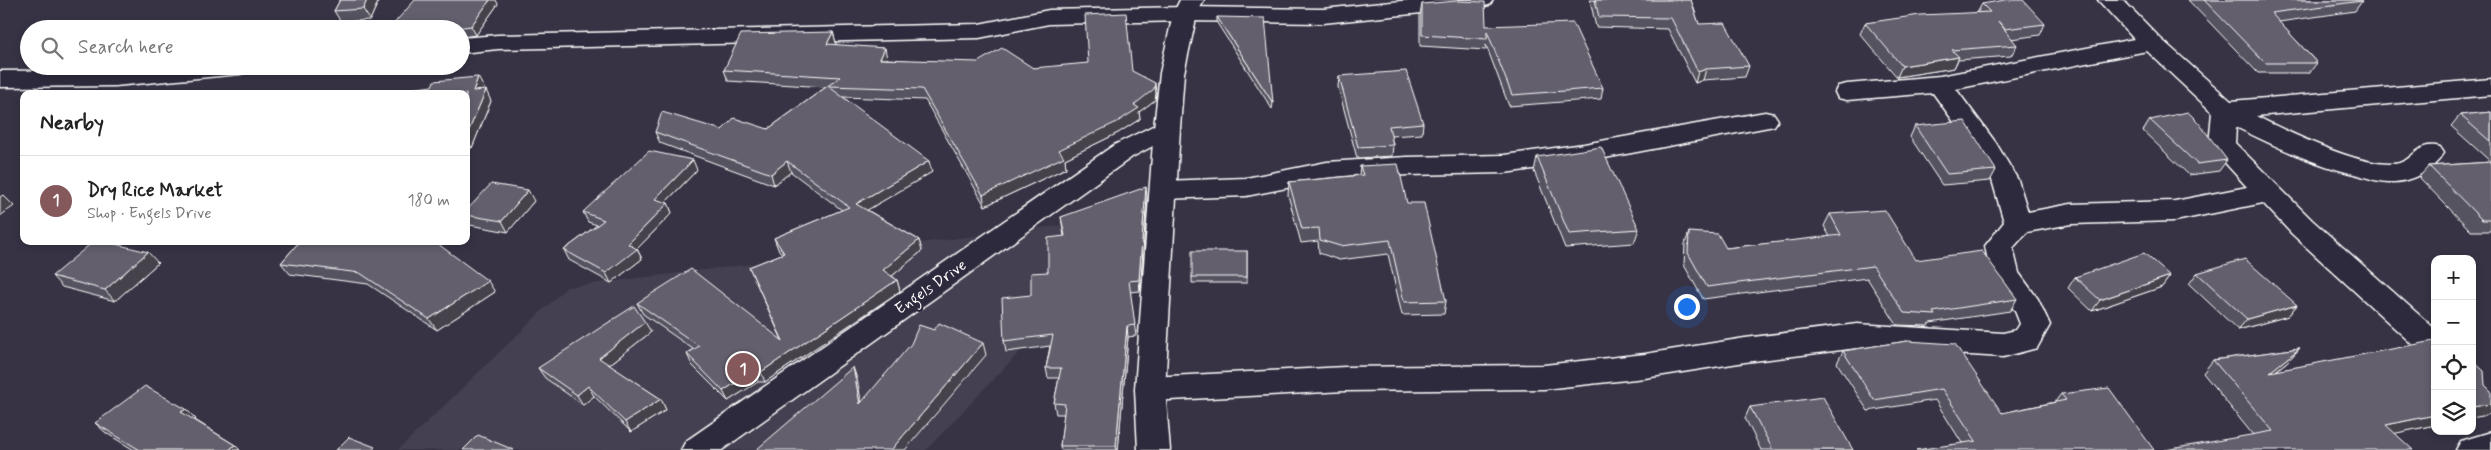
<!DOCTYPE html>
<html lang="en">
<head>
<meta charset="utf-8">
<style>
  :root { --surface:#fff; --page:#f6f6f6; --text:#222; --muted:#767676; --line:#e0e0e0; --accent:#85585c }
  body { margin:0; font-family:Mynerve,sans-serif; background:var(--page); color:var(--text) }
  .controls { position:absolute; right:15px; bottom:15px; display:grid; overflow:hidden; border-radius:10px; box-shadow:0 2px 8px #0003 }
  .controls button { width:45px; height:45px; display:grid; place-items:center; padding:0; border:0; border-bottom:1px solid var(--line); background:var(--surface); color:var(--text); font:25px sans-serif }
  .you { position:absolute; left:1686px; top:306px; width:18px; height:18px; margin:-12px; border:4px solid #fff; border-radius:50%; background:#1a73e8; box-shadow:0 0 0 8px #1a73e833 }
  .badge { display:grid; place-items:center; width:32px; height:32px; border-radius:50%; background:var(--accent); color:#fff; font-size:16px; font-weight:700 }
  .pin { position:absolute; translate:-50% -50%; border:2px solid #fff; box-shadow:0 1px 5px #0006 }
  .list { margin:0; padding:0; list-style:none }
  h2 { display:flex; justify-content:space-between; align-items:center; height:65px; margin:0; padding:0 20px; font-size:21px }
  h2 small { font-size:16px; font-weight:400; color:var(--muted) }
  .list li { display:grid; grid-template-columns:32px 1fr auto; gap:15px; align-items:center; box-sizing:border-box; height:90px; padding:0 20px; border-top:1px solid var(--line) }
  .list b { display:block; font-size:19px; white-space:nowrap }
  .list p { margin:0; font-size:16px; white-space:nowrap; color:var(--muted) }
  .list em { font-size:16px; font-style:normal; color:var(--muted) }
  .icon { flex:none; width:28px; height:28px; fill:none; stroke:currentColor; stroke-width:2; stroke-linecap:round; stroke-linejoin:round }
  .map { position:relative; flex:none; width:2491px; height:450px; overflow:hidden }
  .search { position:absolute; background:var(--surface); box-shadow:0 2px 8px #0003; left:20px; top:20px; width:450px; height:55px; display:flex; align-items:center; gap:12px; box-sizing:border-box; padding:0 18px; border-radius:28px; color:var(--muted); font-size:19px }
  .panel { position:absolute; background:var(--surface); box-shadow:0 2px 8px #0003; left:20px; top:90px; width:450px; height:155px; border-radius:10px }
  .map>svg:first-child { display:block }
</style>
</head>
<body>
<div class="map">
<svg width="2491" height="450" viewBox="0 0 2491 450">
  <rect width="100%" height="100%" fill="#373345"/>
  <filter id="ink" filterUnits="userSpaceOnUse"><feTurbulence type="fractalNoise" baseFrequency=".02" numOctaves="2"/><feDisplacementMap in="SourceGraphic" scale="10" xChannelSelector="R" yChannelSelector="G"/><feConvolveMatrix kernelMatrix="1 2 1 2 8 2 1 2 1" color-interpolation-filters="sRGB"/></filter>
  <g filter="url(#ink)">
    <polygon fill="#444051" points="1151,214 926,450 398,450 567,287"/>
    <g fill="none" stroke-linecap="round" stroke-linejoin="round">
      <g stroke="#fff" stroke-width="3">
        <g id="minor">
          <polygon points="1411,0 1493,0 1489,5 1481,7 1323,23 1185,21 1049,24 979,38 498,49 461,53 461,38 498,35 979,24 1049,10 1185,7 1323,9"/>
          <path d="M2098,0H2123L2160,38L2231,101L2491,79V95L2256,116C2288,132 2357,166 2393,164C2414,163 2416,140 2440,147L2444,153C2433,171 2410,183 2388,182C2378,182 2368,178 2358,175C2315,165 2276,147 2236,127L2235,143L2312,220L2435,329V359L2424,355L2292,234L2263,203L2175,221L2071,224L2027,232L2013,248L2019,273L2038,299L2050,325L2037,348L2003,357L1857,348L1745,362L1645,378L1544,389L1345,391L1150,401L1139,398L1135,389L1139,380L1150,377L1345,367L1544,365L1645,354L1745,338L1857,324L2003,333L2016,330L2020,324L2015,311L1991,276L1985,246L2004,222L1992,180L1977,154L1933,93L1847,100L1838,98L1835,92L1838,86L1847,84L1940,76L2134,39ZM2147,51L2212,112L2209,145L2247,187L2175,201L2071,204L2028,212L2018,180L1996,143L1956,89Z"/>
          <polygon points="155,66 252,66 249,71 240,74 115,86 0,87 0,71 115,70"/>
          <polygon points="1765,112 1774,114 1778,120 1774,126 1584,162 1504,173 1407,175 1327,180 1246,196 1163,199 1154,197 1150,190 1154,183 1163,181 1246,178 1327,162 1407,157 1504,155 1584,144"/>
          <polygon points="1167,119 1176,122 1180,128 1176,134 1132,157 722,450 681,450 686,441 1114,145"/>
          <polygon points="2491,432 2491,450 2456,450 2461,441"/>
        </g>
      </g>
      <g stroke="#fff" stroke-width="3">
        <polygon id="major" points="1180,0 1204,0 1197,14 1184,73 1180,128 1165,389 1170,450 1138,450 1135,389 1154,128 1160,73 1173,14"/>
      </g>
      <use href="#minor" fill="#2f2a3d" fill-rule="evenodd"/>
      <use href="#major" fill="#2f2a3d" fill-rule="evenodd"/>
    </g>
    <g fill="#55525e" stroke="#fff">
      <polygon points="340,0 379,0 370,20 341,22 334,11"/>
      <polygon points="1590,0 1691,0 1699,24 1749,66 1745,77 1703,80 1695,83 1668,29 1596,27"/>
      <polygon points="2188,0 2361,0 2362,1 2355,11 2279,22 2317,63 2309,73 2258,73"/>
      <polygon points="498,4 476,35 461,37 461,29 389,29"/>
      <polygon points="1422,4 1486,26 1603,88 1601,99 1509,106 1486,45 1486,50 1420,46 1420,15"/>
      <polygon points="1982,4 2045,24 2040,35 2011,39 2017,45 2011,56 1958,60 1954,68 1897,77 1860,34 1865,23 1977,13"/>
      <polygon points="1217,17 1273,103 1272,109 1217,23"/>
      <polygon points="833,32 836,43 835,44 887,59 1033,68 1132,71 1156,94 1155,100 1139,112 1140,119 1118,133 1065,159 1066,168 985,206 925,100 843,97 932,172 867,210 919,240 922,251 892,276 897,280 900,291 765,382 758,382 728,401 692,365 687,354 693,349 643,314 637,303 782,340 749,267 782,254 778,249 774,238 842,210 791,172 774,185 660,143 655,132 722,130 768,129 826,87 728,81 724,70"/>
      <polygon points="1339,76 1423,123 1422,134 1391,136 1393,145 1392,156 1357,158 1338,87"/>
      <polygon points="484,88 483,90 491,101 472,148 466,148 466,94"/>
      <polygon points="2491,112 2491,162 2451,126 2460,115"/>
      <polygon points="2150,120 2227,160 2219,171 2189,175 2143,131"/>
      <polygon points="1915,126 1996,170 1990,181 1942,185 1910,137"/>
      <polygon points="1537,157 1639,229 1634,243 1565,248 1534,171"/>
      <polygon points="2491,162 2491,231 2471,231 2419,177 2429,166"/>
      <polygon points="1360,166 1407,203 1446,301 1444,314 1402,315 1388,254 1339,260 1319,253 1318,241 1301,243 1288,195 1289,182 1359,175"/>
      <polygon points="697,170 665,203 668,203 672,213 637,249 642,259 611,283 569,260 564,250 597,225 588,222 583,212"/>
      <polygon points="1147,197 1140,291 1130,292 1136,336 1128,337 1118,450 1061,450 1060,446 1064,414 1056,414 1054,403 1059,378 1048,378 1046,368 1050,346 1006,352 1004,341 1031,295 1048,272 1064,236 1061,217"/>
      <polygon points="534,201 508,232 470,225 466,219 466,211"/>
      <polygon points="1830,214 1916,260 2017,299 2010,311 1930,323 1928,326 1897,325 1867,278 1703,299 1684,265 1685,244 1689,232 1726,248 1830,237 1824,226"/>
      <polygon points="300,241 495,292 437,330 368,284 290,274 281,263"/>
      <polygon points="1247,251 1247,283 1192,283 1192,277"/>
      <polygon points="158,263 115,301 62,287 52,276"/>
      <polygon points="2197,273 2297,305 2288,316 2238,330 2189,284"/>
      <polygon points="2170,276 2162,287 2092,311 2068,288 2075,277"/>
      <polygon points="651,332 609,365 661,399 666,410 631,432 594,396 583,405 545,378 538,368"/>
      <polygon points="1907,341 2002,413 2055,402 2061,394 2154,450 1962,443 1935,400 1868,411 1837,363 1843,351"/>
      <polygon points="2435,342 2435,425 2395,433 2253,435 2203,373 2213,360 2300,348 2288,361 2276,371"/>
      <polygon points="1750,407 1853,450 1761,450 1745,418"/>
      <polygon points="196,419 195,420 235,445 240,450 134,450 106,433 95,423"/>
    </g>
    <g fill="#45424c" stroke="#fff">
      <polygon points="367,0 379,0 370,20 363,9"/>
      <polygon points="490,0 496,0 498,4 476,35 471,26"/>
      <polygon points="833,32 836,43 831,55 827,44"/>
      <polygon points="885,48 887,59 880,59"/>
      <polygon points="1959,57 1954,68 1897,77 1902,66"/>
      <polygon points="1706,69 1703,80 1695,83 1698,72"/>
      <polygon points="478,77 484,88 479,102 473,91"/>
      <polygon points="1155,83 1156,94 1155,100 1139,112 1140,119 1118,133 1065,159 1066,168 985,206 983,195 1059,150"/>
      <polygon points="486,90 491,101 472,148 466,137"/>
      <polygon points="693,160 697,170 659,209 655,199"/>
      <polygon points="787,161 791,172 774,185 771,174"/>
      <polygon points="929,161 932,172 859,215 856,204"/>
      <polygon points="1146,187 1147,197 1140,291 1139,280"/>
      <polygon points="528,190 534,201 508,232 502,221"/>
      <polygon points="3,195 14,206 0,216 0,197"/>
      <polygon points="668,203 672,213 637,249 642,259 611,283 606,273 628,244"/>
      <polygon points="919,240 922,251 886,281 883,270"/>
      <polygon points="148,252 158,263 115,301 105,290"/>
      <polygon points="2170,276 2162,287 2092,311 2100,300"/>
      <polygon points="897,280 900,291 765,382 761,372"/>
      <polygon points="488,281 495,292 437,330 429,319"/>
      <polygon points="2297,305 2288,316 2238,330 2247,319"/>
      <polygon points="645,322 651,332 605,368 599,358"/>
      <polygon points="1127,326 1128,337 1118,450 1117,450 1116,446"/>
      <polygon points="983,343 986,355 905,450 891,450"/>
      <polygon points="2300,348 2288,361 2258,385 2270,372"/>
      <polygon points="853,367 857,379 864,415 860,404"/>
      <polygon points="754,371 758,382 728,401 723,391"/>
      <polygon points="588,386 594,396 583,405 577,395"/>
      <polygon points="661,399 666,410 631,432 625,422"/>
      <polygon points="2491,404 2491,414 2472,418 2472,407"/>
      <polygon points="186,409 196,419 192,422 181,412"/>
      <polygon points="2435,415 2435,425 2373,438 2386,425"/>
      <polygon points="235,445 240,450 229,450"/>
    </g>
    <g fill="#635f6d" stroke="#fff">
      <polygon points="340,0 367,0 363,9 334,11"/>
      <polygon points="415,0 490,0 471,26 455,28 455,29 389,29"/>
      <polygon points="1595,0 1691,0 1699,24 1725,23 1749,66 1706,69 1698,72 1671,18 1599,17"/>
      <polygon points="2005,0 2023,0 2045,24 2005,29 1998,21 2017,45 1952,50 1959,57 1902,66 1865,23 1920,15 1990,12 1982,4"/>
      <polygon points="2204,0 2361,0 2362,1 2271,13 2317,63 2265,63"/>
      <polygon points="1457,1 1485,2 1486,26 1573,23 1603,88 1512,95 1487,31 1487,39 1422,35 1422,4"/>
      <polygon points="1126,13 1132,71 1155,83 1154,89 1134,105 1139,108 1117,122 1059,150 1064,157 983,195 922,89 828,86 929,161 856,204 919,240 883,270 897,280 761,372 754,371 723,391 687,354 699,346 637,303 691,269 783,341 749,267 784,253 774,238 849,207 787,161 771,174 655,132 662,112 722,130 734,118 768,129 840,77 724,70 741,34 833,32 827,44 885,48 880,59 978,62 1002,48 1033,68 1088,63 1085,15"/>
      <polygon points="1217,17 1265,18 1273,103"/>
      <polygon points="1406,71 1423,123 1389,126 1393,145 1358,147 1339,76"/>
      <polygon points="478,77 473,91 486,90 466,137 466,94 372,94 432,86 434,81"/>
      <polygon points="2188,112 2198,122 2227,160 2197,164 2150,120"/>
      <polygon points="2491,112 2491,142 2460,115"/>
      <polygon points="1965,121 1996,170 1947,174 1915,126"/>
      <polygon points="1601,147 1639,229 1569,234 1537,157"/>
      <polygon points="649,151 693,160 655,199 668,203 628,244 637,249 606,273 564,250 604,220 583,212"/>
      <polygon points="2491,162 2491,220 2482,220 2429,166"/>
      <polygon points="1398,164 1407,203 1424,203 1446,301 1404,302 1390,240 1340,246 1320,240 1319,228 1302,229 1289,182 1363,175 1360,166"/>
      <polygon points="491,184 528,190 502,221 466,215 466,211"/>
      <polygon points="1146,187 1139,280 1129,281 1135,325 1127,326 1116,446 1060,446 1065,404 1054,403 1061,368 1046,368 1053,335 1004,341 1002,298 1031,295 1031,273 1048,272 1048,238 1065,236 1061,217"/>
      <polygon points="1885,210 1916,260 1982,251 2017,299 1933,312 1935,315 1904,313 1873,266 1707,287 1688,253 1689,232 1718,234 1726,248 1841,235 1830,214"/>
      <polygon points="94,241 103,241 148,252 105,290 52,276"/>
      <polygon points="300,241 434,241 488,281 429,319 360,273 281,263"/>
      <rect x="1192" y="251" width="55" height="26"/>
      <polygon points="2144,253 2170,276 2100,300 2075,277"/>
      <polygon points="2245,259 2297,305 2247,319 2197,273"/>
      <polygon points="634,306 645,322 599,358 661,399 625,422 588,386 577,395 538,368"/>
      <polygon points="939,323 983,343 891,450 756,450 853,367 860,404 911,344 919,325 934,330"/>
      <polygon points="1907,341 1955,344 2002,413 2066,400 2061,394 2109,388 2154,450 1916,450 1976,441 1942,389 1874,400 1843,351"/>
      <polygon points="2434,341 2435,342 2435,415 2386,425 2413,450 2165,450 2273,431 2213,360 2300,348 2270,372"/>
      <polygon points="2472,360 2484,371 2485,385 2491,391 2491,404 2472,407"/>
      <polygon points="145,386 186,409 181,412 235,445 229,450 140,450 95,423"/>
      <polygon points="1823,397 1853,450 1773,450 1750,407"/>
      <polygon points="478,435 514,450 463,450"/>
      <polygon points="349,437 375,447 372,450 336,450"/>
    </g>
  </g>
  <g text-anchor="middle" stroke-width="4.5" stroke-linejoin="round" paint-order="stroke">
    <g font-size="16" fill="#fff" stroke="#2f2a3d">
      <text transform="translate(930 286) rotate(-35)" y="6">Engels Drive</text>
    </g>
  </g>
</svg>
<div class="controls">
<button>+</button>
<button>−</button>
<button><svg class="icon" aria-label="locate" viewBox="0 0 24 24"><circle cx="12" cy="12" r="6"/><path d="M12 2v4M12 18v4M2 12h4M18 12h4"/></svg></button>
<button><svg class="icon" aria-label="layers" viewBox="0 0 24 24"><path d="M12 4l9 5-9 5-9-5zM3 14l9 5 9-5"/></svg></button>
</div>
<div class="you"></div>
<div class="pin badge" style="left:743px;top:369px">1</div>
<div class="search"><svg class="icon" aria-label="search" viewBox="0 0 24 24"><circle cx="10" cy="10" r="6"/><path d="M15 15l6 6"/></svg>Search here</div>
<section class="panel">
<h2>Nearby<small></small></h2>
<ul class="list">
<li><span class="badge">1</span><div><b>Dry Rice Market</b><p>Shop · Engels Drive</p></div><em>180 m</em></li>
</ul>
</section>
</div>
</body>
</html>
